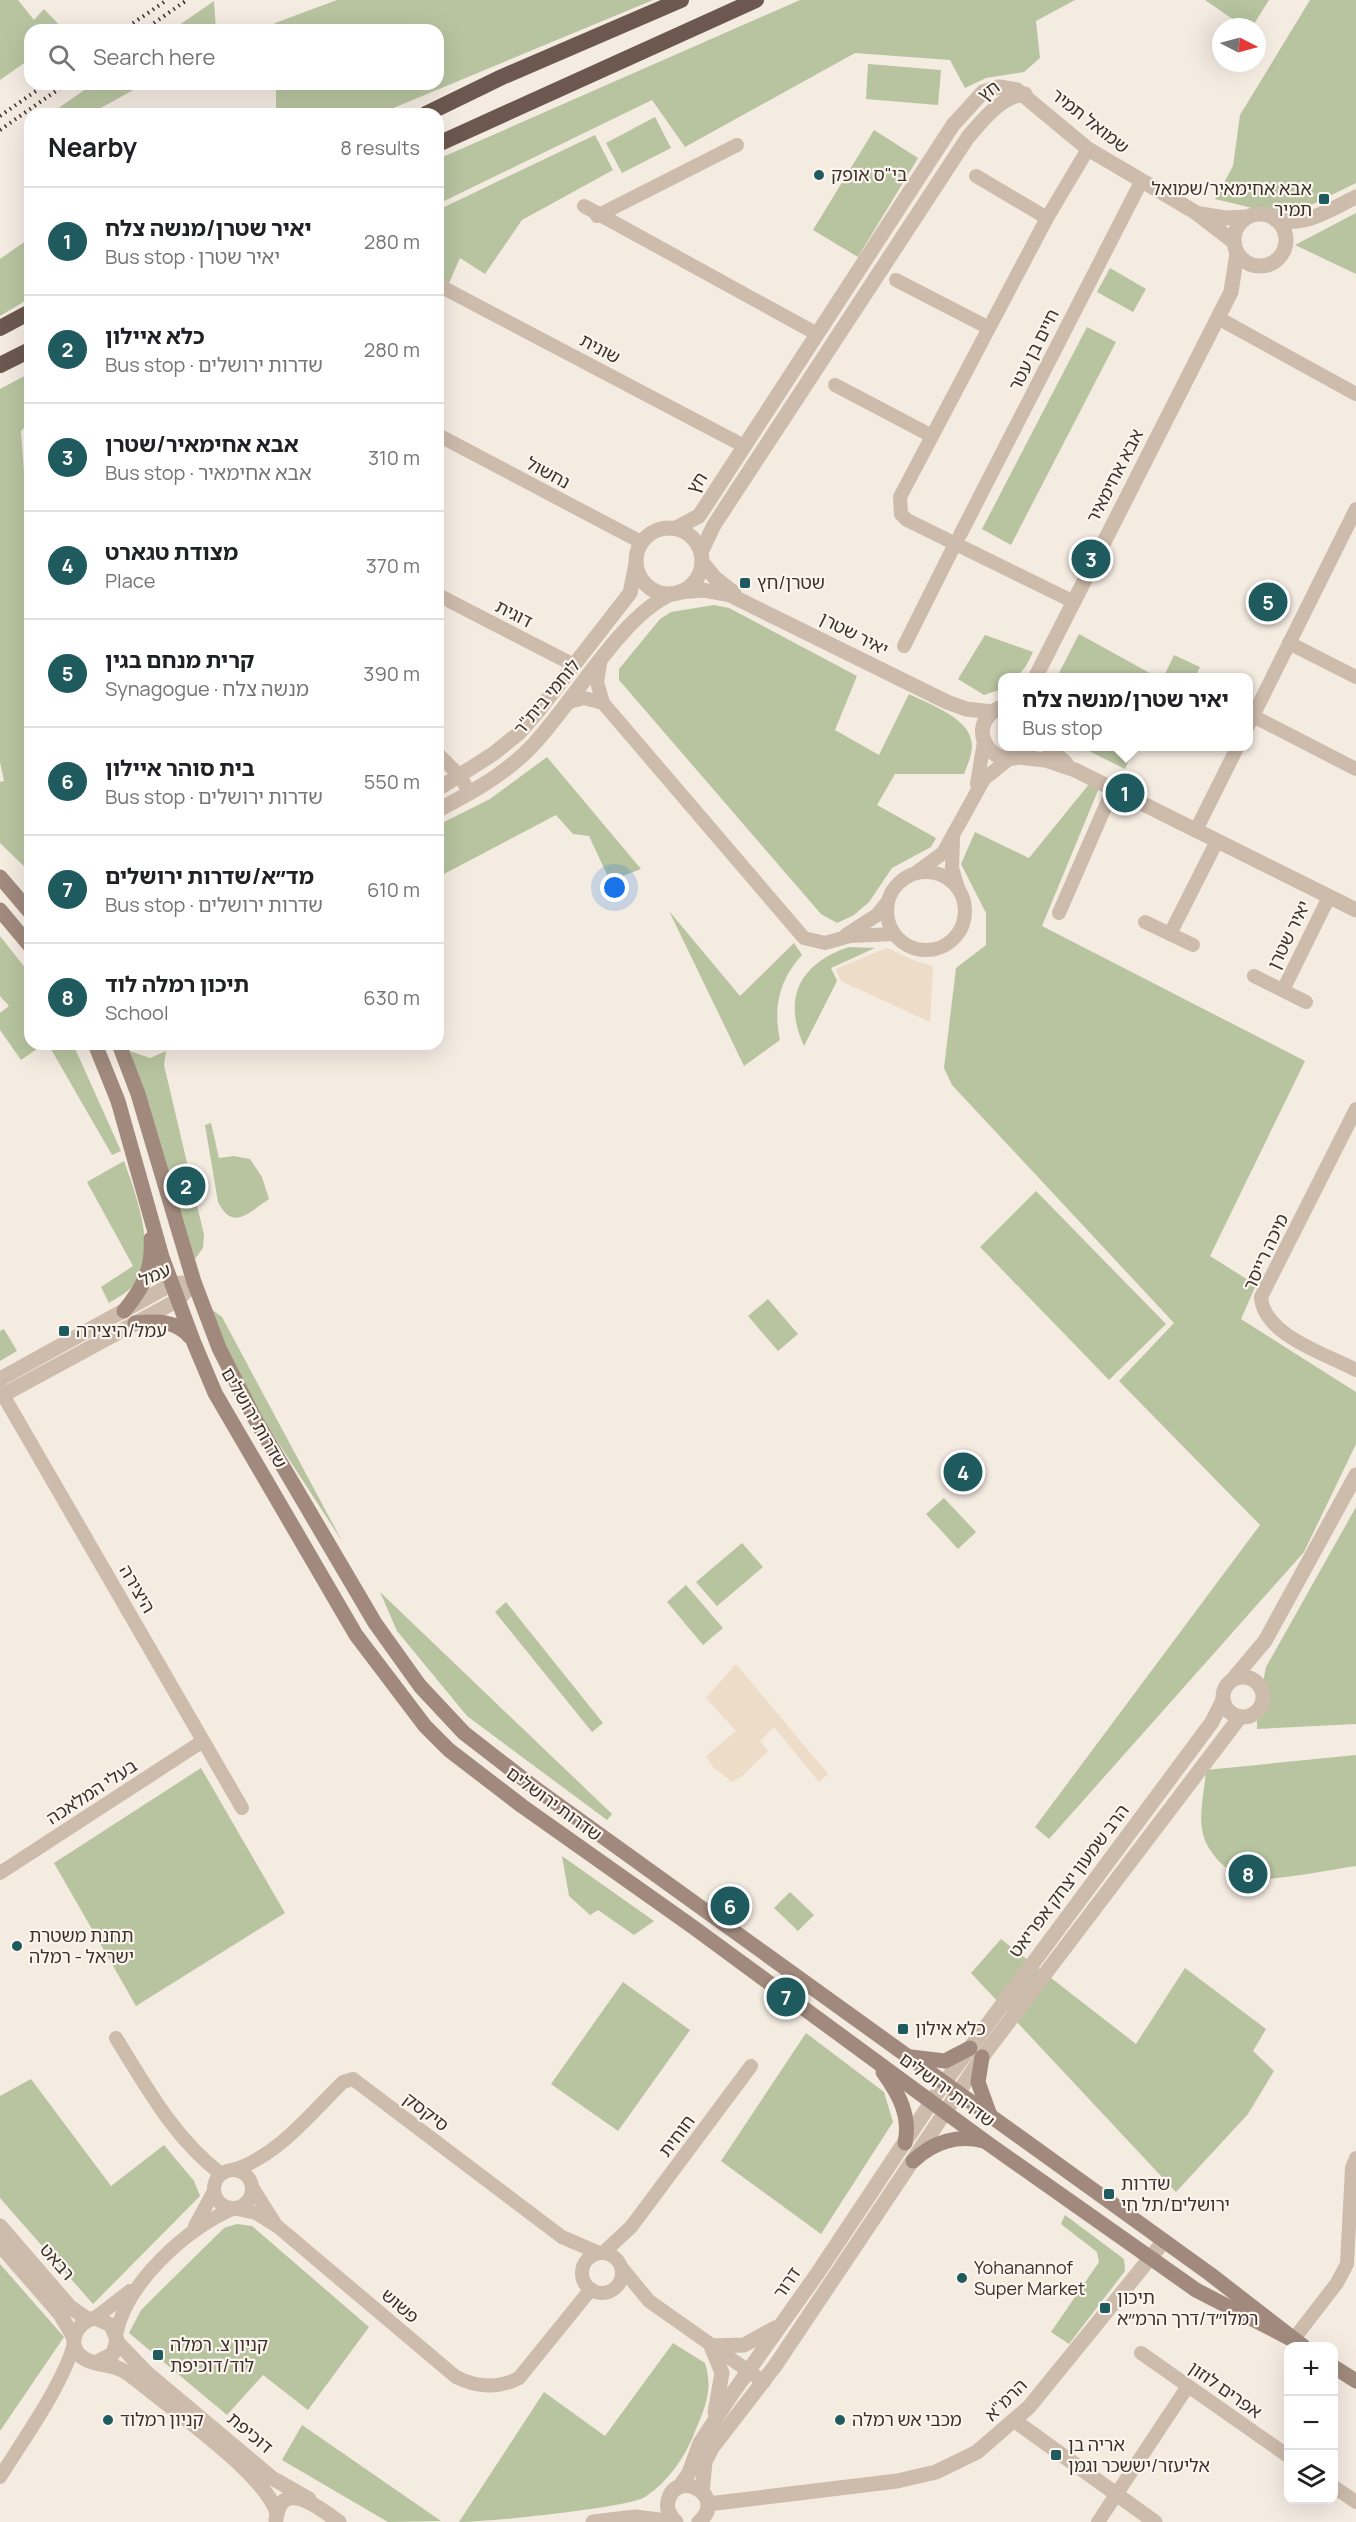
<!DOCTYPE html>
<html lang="en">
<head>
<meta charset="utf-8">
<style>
  :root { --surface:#fff; --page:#f2f2f2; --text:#202124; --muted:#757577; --line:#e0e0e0; --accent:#1f5a5e }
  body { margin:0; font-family:Manrope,"Noto Sans Hebrew",sans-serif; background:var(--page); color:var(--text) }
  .controls { position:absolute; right:18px; bottom:18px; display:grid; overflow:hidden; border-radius:12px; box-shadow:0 6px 24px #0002 }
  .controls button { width:54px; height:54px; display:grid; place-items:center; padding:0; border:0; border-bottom:2px solid var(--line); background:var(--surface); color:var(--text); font:30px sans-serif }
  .compass { position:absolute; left:1212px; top:18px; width:54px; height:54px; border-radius:50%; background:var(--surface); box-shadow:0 6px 24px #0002; rotate:96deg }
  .you { position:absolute; left:615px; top:888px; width:21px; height:21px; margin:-15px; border:4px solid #fff; border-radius:50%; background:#1a73e8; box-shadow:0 0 0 9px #1a73e833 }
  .badge { display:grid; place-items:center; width:39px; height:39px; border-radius:50%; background:var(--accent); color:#fff; font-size:20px; font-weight:700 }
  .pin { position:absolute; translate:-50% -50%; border:3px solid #fff; box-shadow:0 2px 6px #0006 }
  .popup { position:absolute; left:998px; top:673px; width:255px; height:78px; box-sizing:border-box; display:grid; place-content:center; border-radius:12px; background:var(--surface); filter:drop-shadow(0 2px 4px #0005); font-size:20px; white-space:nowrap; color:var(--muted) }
  .popup b { font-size:22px; color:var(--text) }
  .popup::after { content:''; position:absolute; left:50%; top:100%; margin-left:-12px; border:12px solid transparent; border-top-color:var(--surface) }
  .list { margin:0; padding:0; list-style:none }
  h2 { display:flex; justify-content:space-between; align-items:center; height:78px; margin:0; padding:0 24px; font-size:26px }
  h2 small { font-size:20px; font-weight:400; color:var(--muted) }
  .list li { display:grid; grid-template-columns:39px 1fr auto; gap:18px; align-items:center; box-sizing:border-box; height:108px; padding:0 24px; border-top:2px solid var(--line) }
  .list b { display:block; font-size:22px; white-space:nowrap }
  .list p { margin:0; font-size:20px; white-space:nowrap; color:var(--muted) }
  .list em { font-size:20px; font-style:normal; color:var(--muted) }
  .icon { flex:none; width:33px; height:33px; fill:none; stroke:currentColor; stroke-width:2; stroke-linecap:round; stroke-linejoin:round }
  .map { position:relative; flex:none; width:1356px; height:2522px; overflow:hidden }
  .search { position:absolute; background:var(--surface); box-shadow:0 6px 24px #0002; left:24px; top:24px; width:420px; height:66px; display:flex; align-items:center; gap:15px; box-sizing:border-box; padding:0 21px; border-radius:18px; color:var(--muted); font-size:22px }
  .panel { position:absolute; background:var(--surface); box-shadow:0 6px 24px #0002; left:24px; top:108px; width:420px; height:942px; border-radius:18px }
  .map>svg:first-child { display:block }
</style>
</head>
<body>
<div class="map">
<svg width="1356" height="2522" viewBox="0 0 1356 2522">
  <rect width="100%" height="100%" fill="#f4ebe1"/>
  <g fill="#b8c4a0">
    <polygon points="0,0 18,0 34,20 44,9 64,30 30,30 30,59 0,80"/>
    <polygon points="337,0 653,0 379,114 276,114 276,84 438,84 438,30 275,30 275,23"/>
    <polygon points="800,0 1075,0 1036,21 1040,58 1024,72 986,78 965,88 950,60 855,53 685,147 652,100 438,204 438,159"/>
    <polygon points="1205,0 1269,0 1252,27 1244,27"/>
    <polygon points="1310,0 1356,0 1356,183 1295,213 1252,208 1215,199 1233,166 1240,115"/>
    <polygon points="214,1 216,30 172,30"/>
    <polygon points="868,64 941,70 938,105 866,99"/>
    <polygon points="93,84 144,84 90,114 50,114"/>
    <polygon points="655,117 671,148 622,173 606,143"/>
    <polygon points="874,130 918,158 858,257 813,230"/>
    <polygon points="595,135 613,170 522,220 485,274 460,258 449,283 438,277 438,210"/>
    <polygon points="1356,213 1356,274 1295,245"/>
    <polygon points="30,238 30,298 0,316 0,259"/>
    <polygon points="1110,268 1146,289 1133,312 1097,292"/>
    <polygon points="1087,327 1116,342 1011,545 982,529"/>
    <polygon points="30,373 30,421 21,431 24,472 30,500 30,872 0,843 0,782 4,781 0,762 0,389"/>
    <path d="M714,605L729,608L857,676L835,730L879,755L909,694C930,705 972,718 972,746C972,755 967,766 964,774H895L877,805L936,838L931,847L892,868L869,902L854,915L837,923L821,914L619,680V669L660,619L671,612Z"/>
    <polygon points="1079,634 1157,677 1057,677"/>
    <polygon points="985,635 1033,652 1026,666 1017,677 1002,678 1002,689 984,695 958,679"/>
    <polygon points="1174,655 1200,667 1195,677 1172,677 1165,674"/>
    <polygon points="1081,747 1135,747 1125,769"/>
    <polygon points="547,757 641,869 610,881 589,836 573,834 556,815 444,874 438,870 438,825 490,799"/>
    <polygon points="1090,783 1099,788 1042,926 1305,1061 1210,1256 1256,1285 1241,1319 1356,1392 1356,1444 1304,1552 1049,1839 1035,1827 1260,1525 1119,1381 1174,1323 952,1085 944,1068 956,968 986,945 986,913 961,864 975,832 1029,858"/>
    <path d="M669,911L740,996L794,943L802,955C779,980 773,1007 780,1040L744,1066Z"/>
    <polygon points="0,936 30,974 30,1044 44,1044 21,1060 0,1030 0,1013 9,1006 0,996"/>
    <path d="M849,947L875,948L831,968L837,981L804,1046C782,998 800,963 849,947Z"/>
    <polygon points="48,1044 73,1044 121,1151 112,1155"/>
    <polygon points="130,1051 150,1058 166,1051 164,1065 204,1235 203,1248 195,1259"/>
    <path d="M211,1123L219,1158L234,1156L250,1159L262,1177L269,1199C249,1212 233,1232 218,1202L205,1125Z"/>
    <path d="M124,1161C135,1192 161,1259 132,1287C126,1293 117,1298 109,1303L101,1287L133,1266L87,1182Z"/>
    <polygon points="1036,1191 1166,1324 1109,1380 980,1247"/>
    <polygon points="768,1299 798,1334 778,1351 748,1316"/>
    <polygon points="211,1309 222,1317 342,1541 257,1410 235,1368"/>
    <polygon points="4,1329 17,1351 0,1361 0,1331"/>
    <polygon points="944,1498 976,1532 958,1549 926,1514"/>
    <polygon points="1356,1507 1356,1724 1257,1729 1257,1719 1268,1702 1263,1682 1266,1667"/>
    <polygon points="742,1543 763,1567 717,1606 696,1582"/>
    <polygon points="686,1585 723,1628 703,1645 667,1602"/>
    <polygon points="380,1592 612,1814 607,1820 467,1716 397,1631"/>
    <polygon points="506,1602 603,1723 592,1732 495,1612"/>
    <path d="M1356,1755V1866C1335,1869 1262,1883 1246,1879C1228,1874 1207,1852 1203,1834C1198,1813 1205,1790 1206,1770Z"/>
    <polygon points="201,1768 285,1913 136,2006 54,1863"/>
    <polygon points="562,1856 654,1921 634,1935 598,1910 590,1915 569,1896"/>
    <polygon points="790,1892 814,1915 798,1931 774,1908"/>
    <polygon points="1001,1939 1136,2044 1185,1968 1266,2029 1253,2051 1274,2071 1248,2114 1176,2192 971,1973"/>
    <polygon points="623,1982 690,2030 618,2131 551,2084"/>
    <polygon points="806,2033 884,2092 893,2122 821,2234 721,2161"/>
    <polygon points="31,2079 111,2186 164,2145 194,2181 200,2196 93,2304 0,2198 0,2096"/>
    <polygon points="1065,2215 1124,2259 1125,2271 1069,2344 1051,2332 1099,2262 1097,2252 1061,2224"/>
    <polygon points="237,2224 252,2226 369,2327 308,2410 263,2375 227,2415 129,2333 141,2310 224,2228"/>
    <polygon points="0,2264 64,2337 0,2431"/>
    <path d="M673,2343L705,2363C713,2389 706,2405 696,2429C686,2456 669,2481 645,2497C627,2508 486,2522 459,2522L544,2392L605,2436Z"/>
    <polygon points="302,2425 441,2521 388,2522 282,2460"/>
  </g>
  <g fill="#ecdcc8">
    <polygon points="887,948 918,962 933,966 930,1022 841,981 836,969"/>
    <polygon points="736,1664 828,1774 819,1782 774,1727 760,1741 768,1751 741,1777 732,1782 713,1767 706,1756 736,1731 706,1698"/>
  </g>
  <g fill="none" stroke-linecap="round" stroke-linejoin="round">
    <g stroke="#cdbbac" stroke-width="14">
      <polyline points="976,176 1047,218"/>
      <polyline points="584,206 817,334"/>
      <polyline points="597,216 737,145"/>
      <polyline points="896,280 989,328"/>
      <polyline points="438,285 744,446"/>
      <polyline points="1218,318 1356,394"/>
      <polyline points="835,385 932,436"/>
      <polyline points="438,435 641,542"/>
      <polyline points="960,535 1141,182"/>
      <polyline points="438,595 574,665"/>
      <polyline points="1072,601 907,520 901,514 900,497 1047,218 1088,149"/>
      <polyline points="1289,643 1356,677"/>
      <polyline points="904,646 955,544"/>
      <polyline points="600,663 597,682 603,703 804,938 825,943 850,936 894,934"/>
      <polyline points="569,702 584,698 603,703"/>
      <polyline points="1253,716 1356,769"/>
      <polyline points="1248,726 1356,509"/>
      <polyline points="438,754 460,776 469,792"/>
      <polyline points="977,784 984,742"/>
      <polyline points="1196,830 1238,746"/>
      <polyline points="953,839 952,868 958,888"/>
      <circle cx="926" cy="911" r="39"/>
      <polyline points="917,872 943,853 984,779 1009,759"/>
      <polyline points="1059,913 1113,789"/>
      <polyline points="1145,922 1193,945"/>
      <polyline points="1170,934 1217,841"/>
      <polyline points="846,935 877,915 888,901"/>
      <polyline points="1254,976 1306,1002"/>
      <polyline points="1283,990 1329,897"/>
      <path d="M1356,1109L1261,1297C1263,1335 1326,1354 1356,1370"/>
      <polyline points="3,1395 242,1808"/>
      <polyline points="0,1873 203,1741"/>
      <path d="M116,2038C147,2088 174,2138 221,2174"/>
      <circle cx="233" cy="2189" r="19"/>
      <path d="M233,2170C278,2156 310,2114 343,2082L353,2079L562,2237L599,2253"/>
      <polyline points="252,2187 274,2222"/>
      <path d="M237,2209L256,2213L277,2226L456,2377C476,2387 498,2389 519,2378L591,2289"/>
      <polyline points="195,2226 214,2191"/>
      <polyline points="603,2253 631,2227 751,2066"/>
      <circle cx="602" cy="2273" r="20"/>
      <polyline points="621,2267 649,2301 764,2382"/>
      <polyline points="95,2318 130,2291"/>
      <path d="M116,2335C126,2283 185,2230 232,2209"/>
      <polyline points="1293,2340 1337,2283 1347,2264 1352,2168 1356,2158"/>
      <polyline points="1141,2353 1288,2456"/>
      <path d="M0,2477C25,2437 60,2389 74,2345"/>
      <polyline points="1334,2487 1356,2502"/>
      <polyline points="1098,2522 1188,2386"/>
    </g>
    <g stroke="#cdbbac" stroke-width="15">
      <polyline points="1201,214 1225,218 1247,217"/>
      <circle cx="1260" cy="240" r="26"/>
      <path d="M1275,219C1304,228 1331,209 1356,197"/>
      <polyline points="676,528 699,516 953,125 983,92 999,87 1017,90 1088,149 1195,212 1234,242"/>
      <circle cx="669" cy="561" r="33"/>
      <path d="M701,552L714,525L968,137C983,120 1001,96 1025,94"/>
      <polyline points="702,562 715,578 734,593"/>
      <polyline points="679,592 703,590 730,595 947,702 966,709 993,712"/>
      <polyline points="1035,678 1231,292 1237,253"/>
      <path d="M999,708C958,729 1003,783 1031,746"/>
      <polyline points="1047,746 1066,763"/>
      <polyline points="1018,757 1045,760 1075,770 1356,910"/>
      <polyline points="438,789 493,754 518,734 539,710 630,593 636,564"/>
      <path d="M438,810C471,793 507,773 533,745C573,703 621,616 671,594"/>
      <polyline points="0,1379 172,1284 183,1283"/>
      <polyline points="0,1390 3,1395 178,1300 194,1282"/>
      <circle cx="1243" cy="1697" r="20"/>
      <polyline points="1233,1679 1265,1641 1356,1475"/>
      <polyline points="0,2226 70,2307 89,2320"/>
      <polyline points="0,2245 60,2314 74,2338"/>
      <polyline points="117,2342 147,2373 272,2478 309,2499"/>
      <path d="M97,2362L113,2354L117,2340L111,2325L95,2318C74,2322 65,2348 85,2359C99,2367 112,2362 129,2374C164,2403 266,2474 277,2513"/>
      <polyline points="715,2412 722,2373 711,2346 744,2345 775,2328"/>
      <polyline points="1015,2421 1155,2522"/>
      <polyline points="679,2487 689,2473 700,2443 732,2394 817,2274 944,2083 1212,1722 1223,1700"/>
      <polyline points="702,2492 705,2462 712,2448 775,2366 982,2057 1240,1717"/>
      <polyline points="708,2504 897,2481 936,2472 977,2452 1029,2407 1164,2241"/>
      <path d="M276,2520C281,2475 322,2510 339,2522"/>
      <polyline points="593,2522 635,2517 675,2522"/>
      <path d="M676,2522C670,2516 666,2509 668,2501C676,2467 729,2496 699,2522"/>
    </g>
    <g stroke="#a18a7d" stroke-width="15">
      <polyline points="0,877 30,912"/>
      <polyline points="0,910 30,946"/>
      <polyline points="95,1044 118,1101 162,1257 194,1343 215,1393 356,1635 425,1726 449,1750 522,1806 693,1927 986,2142 1196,2290 1293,2340"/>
      <polyline points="119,1044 138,1094 194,1282 219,1348 255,1419 375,1623 420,1686 464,1733 535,1788 1210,2274 1303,2346"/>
      <path d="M124,1311C143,1288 153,1269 151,1239"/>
      <path d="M135,1323C156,1321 176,1320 190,1337"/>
      <polyline points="911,2057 945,2061 970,2048"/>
      <polyline points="982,2057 978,2082 991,2118"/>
      <path d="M883,2072C899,2094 911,2116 905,2143"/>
      <path d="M913,2161C933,2142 958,2134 984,2141"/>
      <polyline points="1334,2367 1356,2381"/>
    </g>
    <g stroke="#6c584f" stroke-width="16">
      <polyline points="426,114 502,77 681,0"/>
      <polyline points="438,144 756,0"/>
      <polyline points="0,328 30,312"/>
      <polyline points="0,365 30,350"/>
    </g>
    <g stroke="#3b302b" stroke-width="4" stroke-dasharray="1.5 4.5" stroke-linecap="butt">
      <polyline points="123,30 167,0"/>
      <polyline points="144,30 187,0"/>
      <polyline points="0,116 46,84"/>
      <polyline points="0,130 66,84"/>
    </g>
  </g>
  <g fill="#1f5a5e" stroke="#fbf5ee" stroke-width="2">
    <circle cx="819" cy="175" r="6"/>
    <rect x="1318" y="193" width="12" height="12" rx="3"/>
    <rect x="739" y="577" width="12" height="12" rx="3"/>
    <rect x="58" y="1325" width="12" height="12" rx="3"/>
    <circle cx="17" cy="1946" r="6"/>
    <rect x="897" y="2023" width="12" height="12" rx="3"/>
    <rect x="1103" y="2188" width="12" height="12" rx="3"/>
    <circle cx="962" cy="2278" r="6"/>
    <rect x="1099" y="2302" width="12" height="12" rx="3"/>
    <rect x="152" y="2349" width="12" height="12" rx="3"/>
    <circle cx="108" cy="2420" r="6"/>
    <circle cx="840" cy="2420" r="6"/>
    <rect x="1050" y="2449" width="12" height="12" rx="3"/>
  </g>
  <g text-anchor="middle" stroke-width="4.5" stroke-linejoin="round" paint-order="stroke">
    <g font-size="18" fill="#3b302b" stroke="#fbf5ee">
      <text transform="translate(989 91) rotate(-36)" y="6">חץ</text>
      <text transform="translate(1090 121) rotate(38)" y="6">שמואל תמיר</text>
      <text transform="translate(600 349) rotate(28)" y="6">שונית</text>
      <text transform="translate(1034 350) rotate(-63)" y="6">חיים בן עטר</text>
      <text transform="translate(548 473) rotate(28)" y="6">נחשול</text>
      <text transform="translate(1115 476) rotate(-63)" y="6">אבא אחימאיר</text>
      <text transform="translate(697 483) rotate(-57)" y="6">חץ</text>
      <text transform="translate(514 614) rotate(27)" y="6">דוגית</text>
      <text transform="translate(854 634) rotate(27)" y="6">יאיר שטרן</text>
      <text transform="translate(547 697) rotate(-50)" y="6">לוחמי בית"ר</text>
      <text transform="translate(1289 935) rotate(-64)" y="6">יאיר שטרן</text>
      <text transform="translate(1266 1252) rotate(-65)" y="6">מיכה רייסר</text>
      <text transform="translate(155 1275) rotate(-23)" y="6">עמל</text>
      <text transform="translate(254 1418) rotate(60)" y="6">שדרות ירושלים</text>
      <text transform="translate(137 1589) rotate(60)" y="6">היצירה</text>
      <text transform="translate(92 1792) rotate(-33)" y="6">בעלי המלאכה</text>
      <text transform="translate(554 1804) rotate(36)" y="6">שדרות ירושלים</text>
      <text transform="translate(1069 1881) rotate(-53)" y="6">הרב שמעון יצחק אפריאט</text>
      <text transform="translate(947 2090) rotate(36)" y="6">שדרות ירושלים</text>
      <text transform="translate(426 2112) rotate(37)" y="6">סיקסק</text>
      <text transform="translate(677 2136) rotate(-53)" y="6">חוחית</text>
      <text transform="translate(57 2262) rotate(49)" y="6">רבאט</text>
      <text transform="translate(787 2283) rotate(-55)" y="6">דרור</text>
      <text transform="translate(400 2306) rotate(40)" y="6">פשוש</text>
      <text transform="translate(1225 2390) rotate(35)" y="6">אפרים לוזון</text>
      <text transform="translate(1006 2400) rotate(-45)" y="6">הרמ"א</text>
      <text transform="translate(250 2433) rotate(40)" y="6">דוכיפת</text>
    </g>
    <g font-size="18" fill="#3b302b" stroke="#fbf5ee" text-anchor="start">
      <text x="831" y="181">בי"ס אופק</text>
      <text x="1312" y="195" text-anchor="end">אבא אחימאיר/שמואל<tspan x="1312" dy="21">תמיר</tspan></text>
      <text x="757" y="589">שטרן/חץ</text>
      <text x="76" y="1337">עמל/היצירה</text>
      <text x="29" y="1942">תחנת משטרת<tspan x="29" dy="21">ישראל - רמלה</tspan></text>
      <text x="915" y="2035">כלא אילון</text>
      <text x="1121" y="2190">שדרות<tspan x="1121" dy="21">ירושלים/תל חי</tspan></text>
      <text x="974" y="2274">Yohanannof<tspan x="974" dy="21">Super Market</tspan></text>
      <text x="1117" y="2304">תיכון<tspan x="1117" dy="21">רמלו״ד/דרך הרמ״א</tspan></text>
      <text x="170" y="2351">קניון צ. רמלה<tspan x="170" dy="21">לוד/דוכיפת</tspan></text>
      <text x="120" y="2426">קניון רמלוד</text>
      <text x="852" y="2426">מכבי אש רמלה</text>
      <text x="1068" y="2451">אריה בן<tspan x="1068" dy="21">אליעזר/יששכר וגמן</tspan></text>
    </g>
  </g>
</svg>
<div class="controls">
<button>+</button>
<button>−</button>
<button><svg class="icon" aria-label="layers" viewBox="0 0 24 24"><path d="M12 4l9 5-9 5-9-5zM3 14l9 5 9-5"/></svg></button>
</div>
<svg class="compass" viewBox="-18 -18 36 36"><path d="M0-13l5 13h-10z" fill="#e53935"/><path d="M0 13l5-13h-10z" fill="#757577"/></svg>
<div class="you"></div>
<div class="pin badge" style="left:1125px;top:793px">1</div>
<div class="popup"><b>יאיר שטרן/מנשה צלח</b>Bus stop</div>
<div class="pin badge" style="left:186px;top:1186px">2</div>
<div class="pin badge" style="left:1091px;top:559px">3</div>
<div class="pin badge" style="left:963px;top:1472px">4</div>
<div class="pin badge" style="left:1268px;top:602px">5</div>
<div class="pin badge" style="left:730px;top:1906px">6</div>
<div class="pin badge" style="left:786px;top:1997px">7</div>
<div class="pin badge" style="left:1248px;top:1874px">8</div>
<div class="search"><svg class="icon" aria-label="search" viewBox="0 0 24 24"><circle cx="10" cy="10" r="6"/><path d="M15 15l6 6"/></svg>Search here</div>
<section class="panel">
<h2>Nearby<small>8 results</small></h2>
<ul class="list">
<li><span class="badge">1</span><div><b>יאיר שטרן/מנשה צלח</b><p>Bus stop · יאיר שטרן</p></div><em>280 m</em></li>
<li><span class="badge">2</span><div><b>כלא איילון</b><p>Bus stop · שדרות ירושלים</p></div><em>280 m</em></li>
<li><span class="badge">3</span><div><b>אבא אחימאיר/שטרן</b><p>Bus stop · אבא אחימאיר</p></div><em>310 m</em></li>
<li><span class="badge">4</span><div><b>מצודת טגארט</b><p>Place</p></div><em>370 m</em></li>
<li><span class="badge">5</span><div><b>קרית מנחם בגין</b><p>Synagogue · מנשה צלח</p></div><em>390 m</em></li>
<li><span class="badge">6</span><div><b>בית סוהר איילון</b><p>Bus stop · שדרות ירושלים</p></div><em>550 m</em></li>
<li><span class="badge">7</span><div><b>מד״א/שדרות ירושלים</b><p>Bus stop · שדרות ירושלים</p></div><em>610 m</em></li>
<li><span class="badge">8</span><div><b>תיכון רמלה לוד</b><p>School</p></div><em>630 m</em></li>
</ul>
</section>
</div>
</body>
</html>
